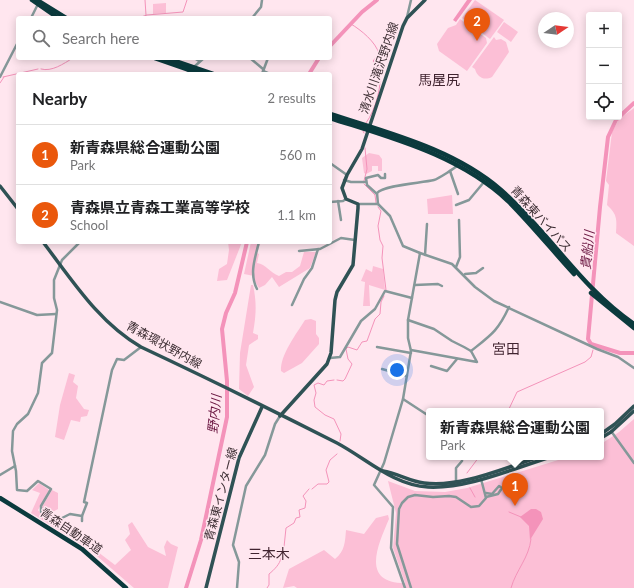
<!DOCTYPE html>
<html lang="en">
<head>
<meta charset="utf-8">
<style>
  :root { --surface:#fff; --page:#f6f6f6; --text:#202124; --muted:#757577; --line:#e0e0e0; --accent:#ea580c }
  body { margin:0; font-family:Lato,"Noto Sans JP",sans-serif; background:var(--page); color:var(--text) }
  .controls { position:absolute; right:12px; top:12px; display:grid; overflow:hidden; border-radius:4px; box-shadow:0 2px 10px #0003 }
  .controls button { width:36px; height:36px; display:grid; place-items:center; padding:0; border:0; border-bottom:1px solid var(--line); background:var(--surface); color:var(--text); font:20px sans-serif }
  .compass { position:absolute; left:538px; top:12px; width:36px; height:36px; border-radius:50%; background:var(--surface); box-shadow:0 2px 10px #0003; rotate:77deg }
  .you { position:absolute; left:397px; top:370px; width:14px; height:14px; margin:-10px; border:3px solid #fff; border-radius:50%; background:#1a73e8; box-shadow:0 0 0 6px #1a73e833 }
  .badge { display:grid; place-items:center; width:26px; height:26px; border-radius:50%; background:var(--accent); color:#fff; font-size:13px; font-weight:700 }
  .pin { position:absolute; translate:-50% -33px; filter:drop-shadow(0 1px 2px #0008) }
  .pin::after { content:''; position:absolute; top:21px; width:14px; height:12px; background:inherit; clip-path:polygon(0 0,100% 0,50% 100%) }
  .popup { position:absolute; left:426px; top:408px; width:178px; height:52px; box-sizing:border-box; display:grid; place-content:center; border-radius:4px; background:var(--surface); filter:drop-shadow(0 1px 3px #0005); font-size:13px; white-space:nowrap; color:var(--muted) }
  .popup b { font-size:15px; color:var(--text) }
  .popup::after { content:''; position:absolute; left:50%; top:100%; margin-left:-8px; border:8px solid transparent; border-top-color:var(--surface) }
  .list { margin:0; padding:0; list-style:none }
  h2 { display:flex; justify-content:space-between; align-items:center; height:52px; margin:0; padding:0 16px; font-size:17px }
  h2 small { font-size:13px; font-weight:400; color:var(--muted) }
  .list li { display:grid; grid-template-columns:26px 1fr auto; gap:12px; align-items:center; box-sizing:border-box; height:60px; padding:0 16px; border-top:1px solid var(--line) }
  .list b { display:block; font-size:15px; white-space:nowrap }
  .list p { margin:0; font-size:13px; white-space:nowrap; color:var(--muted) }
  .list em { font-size:13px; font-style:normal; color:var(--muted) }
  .icon { flex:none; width:22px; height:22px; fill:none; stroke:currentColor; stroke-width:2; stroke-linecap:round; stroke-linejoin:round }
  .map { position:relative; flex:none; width:634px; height:588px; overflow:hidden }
  .search { position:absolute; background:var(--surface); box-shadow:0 2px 10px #0003; left:16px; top:16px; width:316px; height:44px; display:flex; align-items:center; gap:10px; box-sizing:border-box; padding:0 14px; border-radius:4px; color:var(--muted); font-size:15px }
  .panel { position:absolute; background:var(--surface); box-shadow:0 2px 10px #0003; left:16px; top:72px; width:316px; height:172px; border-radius:4px }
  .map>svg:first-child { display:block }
</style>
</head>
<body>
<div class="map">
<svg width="634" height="588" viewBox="0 0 634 588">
  <rect width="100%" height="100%" fill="#ffe6ef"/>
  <g fill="#fcbfd6">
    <polygon points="475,0 504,20 490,39 462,18"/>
    <polygon points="166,3 166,13 153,14 153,4"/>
    <polygon points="460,19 486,38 487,43 467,71 439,51 437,44 448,28 456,25"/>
    <polygon points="504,22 518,32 511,42 497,32"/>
    <path d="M494,37L496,40L501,39L506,42L509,52L492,77C484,81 477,77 475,69L472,67Z"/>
    <path d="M634,108V246L616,233C617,219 617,214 607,205L609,185L606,181L612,132L619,119Z"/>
    <polygon points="369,153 379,155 382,159 382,171 378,171 378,166 372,166 372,171 366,174 364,173 362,158"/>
    <polygon points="452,195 453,214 428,214 427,199"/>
    <polygon points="228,242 242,242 227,280 217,281 219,269 227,264 229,250"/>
    <path d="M251,242H261L257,253L259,254L257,263C266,264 270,273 279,276L286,272H292L300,266L304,252H316L310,268L279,287L272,277L265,285L259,288L254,280V276L244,274Z"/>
    <polygon points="373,266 383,269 385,290 369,285 370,306 363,306 365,282 361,281 366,269 372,272"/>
    <path d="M251,285H253C257,303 256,316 253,333L258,335V339L249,345L246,365L254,387L248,396L239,389L240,353Z"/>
    <path d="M311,319L316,321V334L319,338V344L302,363L284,373L281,371C280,355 297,333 305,320Z"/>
    <polygon points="69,373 75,375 73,382 78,386 76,398 84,409 89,410 87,416 81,417 80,422 71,420 64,440 55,437 60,405"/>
    <path d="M634,419V588H297L294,586L283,588L289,569L324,550L335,559C345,551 345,542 346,530L364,534L376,518L388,515L389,519C378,545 360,583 405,583L393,548L396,513L388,481L415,491L445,492L467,488L568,457H601V444L619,432Z"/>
    <polygon points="39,483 49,490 38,510 41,514 74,534 89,546 88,548 31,513 40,493 32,490"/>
    <polygon points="52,490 58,493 58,509 47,515 43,511 42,507"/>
    <polygon points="132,522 148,547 166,556 164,547 167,540 171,544 178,547 168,588 134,588 90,550 94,549 115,565 131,550 125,540 130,534 128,525"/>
  </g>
  <g fill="#f493ba">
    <polygon points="467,0 472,0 456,22 453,20"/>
    <polygon points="531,509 536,509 541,512 543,519 530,540 529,526 520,517"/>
  </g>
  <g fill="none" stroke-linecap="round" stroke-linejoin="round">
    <g stroke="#f493ba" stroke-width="1">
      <polyline points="145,0 146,15"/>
      <polyline points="138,18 147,15 183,12 187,0"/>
      <path d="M351,24C361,30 376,42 379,54L373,61L380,69C382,86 376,109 366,123"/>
      <path d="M41,69C52,72 63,64 73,58"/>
      <polyline points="3,77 38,69"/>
      <polyline points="0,83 4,77"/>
      <polyline points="363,131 364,133"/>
      <polyline points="364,181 367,169 365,148"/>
      <polyline points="364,184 375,195 376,203"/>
      <polyline points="378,207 381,211 378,226 380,240 383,246 382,258 386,290"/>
      <polyline points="594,346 594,345"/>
      <polyline points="334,380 327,381 324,385 318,383 314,385 316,393 314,400 315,407 325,415 334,419 341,434 340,441"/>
      <polyline points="337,380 343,381 345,379 352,364 348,359 346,349 348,347 357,350 362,342 367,341 375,319 380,314 381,302 384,296"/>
      <polyline points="508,411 517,392 585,362 591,357 593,350"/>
      <polyline points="467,473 479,457"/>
      <polyline points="470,488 475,497"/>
      <polyline points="312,489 318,484 327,484 329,482 326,470 330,460 337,454"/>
      <polyline points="509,512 521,517"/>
      <path d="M267,588L269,585V574C274,570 280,564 281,558L277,553L284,547L286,528L294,523L296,518L300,517L299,510L305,508L306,501L303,496L309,489"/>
      <path d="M511,588C516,570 529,558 531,539"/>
    </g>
    <g stroke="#f493ba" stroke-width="4">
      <polyline points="330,46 362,12 377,0"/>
      <polyline points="309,74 319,58"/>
      <polyline points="634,103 616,120 608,137 600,207 588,339 591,344 620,353 634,353"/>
      <polyline points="186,588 201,540 227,417 227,381 222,329 226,313 235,293 247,242"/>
    </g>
    <g stroke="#859899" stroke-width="2.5">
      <polyline points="407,17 411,0"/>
      <polyline points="31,18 38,4"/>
      <polyline points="252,18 261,7 262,0"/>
      <polyline points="194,58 199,61"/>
      <polyline points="250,58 263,69"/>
      <polyline points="263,71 270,74"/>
      <polyline points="186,74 204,58"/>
      <polyline points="262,74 268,58"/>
      <polyline points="0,77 18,42"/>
      <polyline points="330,163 347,175"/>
      <path d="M458,165C455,168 438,179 434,180C422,183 384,185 377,193L378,204L390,216L403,246L420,253L452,264L475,287L494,301L597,349L618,357L634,368"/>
      <polyline points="450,171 458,194"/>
      <polyline points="344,180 351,182 365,182"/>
      <polyline points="377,194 367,185 366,178 378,175 381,178 385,178 385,174"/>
      <polyline points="338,201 341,220"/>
      <polyline points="330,202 343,201 346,199"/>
      <polyline points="358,204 378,204"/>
      <polyline points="456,205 469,200 484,182"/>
      <polyline points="80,242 62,260 54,280 54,298 57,310 52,353 42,363 38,393 28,414 17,424 13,431 12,451 16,471 17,490 27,491 38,481 51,489 41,506 41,512 56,521 70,514 82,516 82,521"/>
      <polyline points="299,251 320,249 341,238 355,240"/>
      <polyline points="425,255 427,224"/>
      <polyline points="456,267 460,257 459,220"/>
      <polyline points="465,274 476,273 483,268"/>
      <polyline points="415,285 438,284 442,286"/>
      <path d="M257,289C249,274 255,258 259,242"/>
      <polyline points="0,302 37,315 56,314"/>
      <polyline points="292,305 304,279 312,268 318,249"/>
      <polyline points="408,320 434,329 452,341 464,347 471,351 477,362 411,350"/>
      <polyline points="377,347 411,353"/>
      <path d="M471,351C491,335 498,331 509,307"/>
      <polyline points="330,358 340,357 361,321 375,309 385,291 412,298"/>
      <polyline points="431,366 447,371 457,359"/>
      <polyline points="382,369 407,376"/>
      <polyline points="403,399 429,416"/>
      <polyline points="611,431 634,463"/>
      <polyline points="0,475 15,466"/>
      <polyline points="456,482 456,468 462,461 462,457"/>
      <polyline points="486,497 498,494 502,488 499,486 492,494 486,493"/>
      <polyline points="82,516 87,503 84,502 112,370 117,359 124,360 141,347"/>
      <polyline points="237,588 239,562 233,545 246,486 265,455 275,424 280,416"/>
      <polyline points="405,588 391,548 393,507 374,485 384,463 403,399 411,351 408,338 408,320 420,253"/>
      <polyline points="411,588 397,544 399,509 402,503 408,497 415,495 433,497 449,496 456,497 471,507 479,506 486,498 481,479"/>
    </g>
    <g stroke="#2f5255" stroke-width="3.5">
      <polyline points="0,186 18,209"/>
      <path d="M43,242C72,280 99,323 141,347C207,378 272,410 337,443C367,459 393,485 428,487C468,489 514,468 551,457"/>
      <polyline points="280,416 327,364 331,353 335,300 337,292 353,265 358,208 358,204 346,199 342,188 347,175 362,149 403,26 407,18 425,0"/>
      <polyline points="601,434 615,424 634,406"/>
      <polyline points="601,438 611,432 634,411"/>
      <path d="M383,471C397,473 409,481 424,483C460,488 504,468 539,457"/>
      <polyline points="206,588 239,458 262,407"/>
    </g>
    <g stroke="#0b3a3d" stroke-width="4.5">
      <polyline points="32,0 58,18"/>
      <polyline points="37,0 66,18"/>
      <polyline points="155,58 201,74"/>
      <polyline points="166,58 213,74"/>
      <path d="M330,114C388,133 454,149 501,190C549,232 581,288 634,324"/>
      <path d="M330,118C392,138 459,155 508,201C531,224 552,250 574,274"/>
      <polyline points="591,293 634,328"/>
      <polyline points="0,498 82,549 126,588"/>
    </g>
  </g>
  <g text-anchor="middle" stroke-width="3" stroke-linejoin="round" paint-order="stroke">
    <g font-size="12" fill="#3f3035" stroke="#ffe6ef">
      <text transform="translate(379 68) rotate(-71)" y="4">清水川滝沢野内線</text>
      <text transform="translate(541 219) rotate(48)" y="4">青森東バイパス</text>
      <text transform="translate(164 345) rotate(29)" y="4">青森環状野内線</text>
      <text transform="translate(221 494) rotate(-75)" y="4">青森東インター線</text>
      <text transform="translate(71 531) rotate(34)" y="4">青森自動車道</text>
    </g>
    <g font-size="13" font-style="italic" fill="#6a1540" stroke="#ffe6ef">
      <text transform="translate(587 250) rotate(-84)" y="5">貴船川</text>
      <text transform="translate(214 414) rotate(-84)" y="5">野内川</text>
    </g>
    <g font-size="14" fill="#412430" stroke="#ffe6ef">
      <text x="439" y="85">馬屋尻</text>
      <text x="506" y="354">宮田</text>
      <text x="269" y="559">三本木</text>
    </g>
  </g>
</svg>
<div class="controls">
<button>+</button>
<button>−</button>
<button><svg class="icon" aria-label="locate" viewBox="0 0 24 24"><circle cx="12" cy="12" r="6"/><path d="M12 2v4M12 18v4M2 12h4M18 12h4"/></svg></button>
</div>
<svg class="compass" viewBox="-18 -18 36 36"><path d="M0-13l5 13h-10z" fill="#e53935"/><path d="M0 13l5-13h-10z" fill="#757577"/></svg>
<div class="you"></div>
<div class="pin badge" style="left:515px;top:506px">1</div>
<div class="popup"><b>新青森県総合運動公園</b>Park</div>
<div class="pin badge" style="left:477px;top:41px">2</div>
<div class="search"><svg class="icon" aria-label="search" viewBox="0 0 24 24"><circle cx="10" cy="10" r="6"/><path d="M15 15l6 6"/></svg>Search here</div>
<section class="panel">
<h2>Nearby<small>2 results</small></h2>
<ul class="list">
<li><span class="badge">1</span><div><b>新青森県総合運動公園</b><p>Park</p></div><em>560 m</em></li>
<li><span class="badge">2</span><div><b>青森県立青森工業高等学校</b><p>School</p></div><em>1.1 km</em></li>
</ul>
</section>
</div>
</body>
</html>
